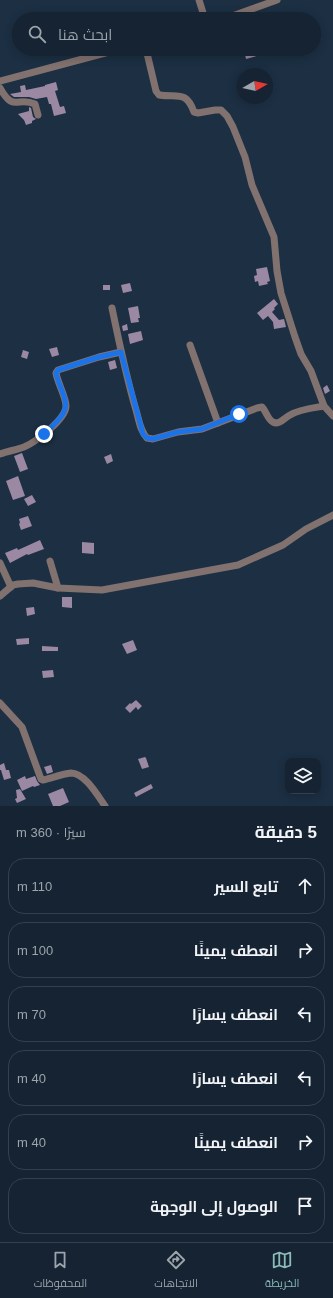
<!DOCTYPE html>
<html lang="ar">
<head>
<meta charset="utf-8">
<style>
  :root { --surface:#152332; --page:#222f3e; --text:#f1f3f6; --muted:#9da4ac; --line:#34404d; --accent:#8bbbb9 }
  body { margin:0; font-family:Arial,Cairo,sans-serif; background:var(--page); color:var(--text); direction:rtl }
  .controls { position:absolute; right:12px; bottom:12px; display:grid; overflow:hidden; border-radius:8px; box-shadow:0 2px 10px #0003 }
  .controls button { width:36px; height:36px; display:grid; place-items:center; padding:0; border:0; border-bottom:1px solid var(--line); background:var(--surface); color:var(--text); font:20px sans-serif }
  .compass { position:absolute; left:237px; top:68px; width:36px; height:36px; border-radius:50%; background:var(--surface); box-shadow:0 2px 10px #0003; rotate:81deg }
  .stop { position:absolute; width:12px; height:12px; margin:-9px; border:3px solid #1a73e8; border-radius:50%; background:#fff }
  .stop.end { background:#1a73e8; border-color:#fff; box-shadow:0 1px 4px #0008 }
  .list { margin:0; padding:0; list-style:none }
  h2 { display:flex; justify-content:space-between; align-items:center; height:52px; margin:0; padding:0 16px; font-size:17px }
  h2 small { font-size:13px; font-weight:400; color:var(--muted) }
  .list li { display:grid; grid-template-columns:26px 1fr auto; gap:12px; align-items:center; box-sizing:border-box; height:56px; margin:0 8px 8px; padding:0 8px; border:1px solid var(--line); border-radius:16px }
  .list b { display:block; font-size:15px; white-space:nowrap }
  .list em { font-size:13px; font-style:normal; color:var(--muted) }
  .icon { flex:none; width:22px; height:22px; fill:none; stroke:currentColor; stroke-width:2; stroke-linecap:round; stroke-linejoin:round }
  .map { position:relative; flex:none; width:333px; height:806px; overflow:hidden; direction:ltr }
  .search { position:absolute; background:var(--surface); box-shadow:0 2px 10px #0003; left:12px; right:12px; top:12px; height:44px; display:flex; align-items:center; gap:10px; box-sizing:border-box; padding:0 14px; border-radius:22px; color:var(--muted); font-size:15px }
  .sheet { height:436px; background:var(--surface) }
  nav { display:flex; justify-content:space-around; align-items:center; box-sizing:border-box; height:56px; border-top:1px solid var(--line); background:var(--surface); font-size:11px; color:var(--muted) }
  nav a { display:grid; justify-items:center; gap:2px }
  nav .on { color:var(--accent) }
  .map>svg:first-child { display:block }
</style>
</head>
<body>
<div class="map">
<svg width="333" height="806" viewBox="0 0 333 806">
  <rect width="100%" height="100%" fill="#1c2f43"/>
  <g fill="#9b88a3">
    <polygon points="247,49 255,49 256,51 259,50 260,55 246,59 244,50"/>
    <polygon points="56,82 58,90 55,91 60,107 64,106 66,113 54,116 51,104 49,104 47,97 36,99 29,97 14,97 10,94 21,92 20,86 25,85 26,90 45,86 45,85"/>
    <polygon points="29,107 31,108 33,117 36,119 32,121 32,123 26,125 24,120 18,114 29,111"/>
    <polygon points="267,267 270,281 267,282 268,284 259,286 258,281 255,282 254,276 257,275 256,269"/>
    <polygon points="130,283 132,291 123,293 121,285"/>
    <rect x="103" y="285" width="7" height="5"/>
    <polygon points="274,299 278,304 274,308 275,309 272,312 279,320 284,319 286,327 274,329 273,322 268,316 263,320 257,313"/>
    <polygon points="138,306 140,318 138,318 139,322 131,323 128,308"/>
    <polygon points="127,324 128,330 123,331 122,326"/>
    <polygon points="141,331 143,340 130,344 128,334"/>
    <polygon points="57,347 59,355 52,357 49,349"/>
    <polygon points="23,350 29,352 27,359 21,357"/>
    <polygon points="115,360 117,368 110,370 108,362"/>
    <polygon points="327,385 330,391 325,394 323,388"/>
    <polygon points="22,453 28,469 20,472 14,456"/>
    <polygon points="111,454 113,461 107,464 104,457"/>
    <polygon points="18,476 25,496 13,500 6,481"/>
    <polygon points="32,495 36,502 28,506 24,499"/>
    <polygon points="28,516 32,526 21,530 19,524 20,523 19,519"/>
    <polygon points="40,540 44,549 28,555 27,554 10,563 5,553 17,548 18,550"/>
    <polygon points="82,542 94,543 94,554 82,553"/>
    <polygon points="62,597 72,597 72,608 62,607"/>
    <polygon points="34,607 35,614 27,616 26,608"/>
    <polygon points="29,638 29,644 17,645 16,639"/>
    <polygon points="133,640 137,650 127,654 122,644"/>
    <polygon points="42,646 58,647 58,651 42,651"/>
    <polygon points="53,670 54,677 43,678 42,671"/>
    <polygon points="136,700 142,706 138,710 136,707 130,713 125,708 130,703 131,704"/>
    <polygon points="145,757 146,758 149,767 142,769 138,759"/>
    <polygon points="4,763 6,770 9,770 11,778 4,780 1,770 0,770 0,765"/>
    <polygon points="51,765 53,772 47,774 44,767"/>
    <polygon points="25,776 26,779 35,776 37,781 40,785 34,787 33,786 22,791 17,780"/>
    <polygon points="151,784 153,788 136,797 134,793"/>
    <polygon points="63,788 69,802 60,806 53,806 48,794"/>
    <polygon points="20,789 26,799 17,803 15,799 17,798 16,790"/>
  </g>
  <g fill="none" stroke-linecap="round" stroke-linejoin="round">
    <g stroke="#81716f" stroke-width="7">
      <polyline points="199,0 205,19"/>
      <polyline points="224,19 277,0"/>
      <path d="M146,49L156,91L159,95C178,98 186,90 194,112L198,113L215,110H221L227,116L233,127L245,157L252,185L274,237L277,271L281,293L295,337L301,354L311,371L324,406L333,416"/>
      <polyline points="0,81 120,49"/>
      <path d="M0,88C14,113 17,96 35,104L38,115"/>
      <path d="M112,308C119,342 126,376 136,410C139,420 140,431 147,438L153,439L178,432L202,429L257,408L262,407C266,411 268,420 273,422C279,426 285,417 290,415C300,409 313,408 324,406"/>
      <polyline points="190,345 218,423"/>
      <path d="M0,454C8,451 16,450 24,447C36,442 66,419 66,406C66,397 58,384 56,373L58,370L99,357L121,352"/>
      <polyline points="50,561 58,588"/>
      <polyline points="0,563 11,587"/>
      <polyline points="0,596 13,585 18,584 33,583 58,588 102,590 238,565 283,545 306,529 333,515"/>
      <path d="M0,703L22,727L41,779L43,780C52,778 62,774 71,773C85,773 98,796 105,806"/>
    </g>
  </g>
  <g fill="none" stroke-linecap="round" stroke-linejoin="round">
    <path stroke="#1a73e8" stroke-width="5" d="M44,434C53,425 69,414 65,400C63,391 58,383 56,373L58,370L99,357L121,352L143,434L147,438L153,439L178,432L202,429L239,414"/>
  </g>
</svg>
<div class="controls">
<button><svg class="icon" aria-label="layers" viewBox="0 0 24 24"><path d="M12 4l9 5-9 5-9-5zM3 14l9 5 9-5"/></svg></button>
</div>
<svg class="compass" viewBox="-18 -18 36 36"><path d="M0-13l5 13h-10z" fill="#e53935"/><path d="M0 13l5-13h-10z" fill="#9da4ac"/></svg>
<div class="stop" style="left:239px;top:414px"></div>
<div class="stop end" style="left:44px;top:434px"></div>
<div class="search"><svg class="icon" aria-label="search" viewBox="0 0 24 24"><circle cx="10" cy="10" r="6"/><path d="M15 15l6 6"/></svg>ابحث هنا</div>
</div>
<section class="sheet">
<h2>5 دقيقة<small>سيرًا · 360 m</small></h2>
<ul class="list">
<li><svg class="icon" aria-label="ahead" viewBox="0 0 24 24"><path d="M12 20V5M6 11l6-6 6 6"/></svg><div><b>تابع السير</b></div><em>110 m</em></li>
<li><svg class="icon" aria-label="right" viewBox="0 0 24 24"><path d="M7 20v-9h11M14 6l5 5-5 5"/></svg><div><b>انعطف يمينًا</b></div><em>100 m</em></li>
<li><svg class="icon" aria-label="left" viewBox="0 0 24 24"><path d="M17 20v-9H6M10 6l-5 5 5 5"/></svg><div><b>انعطف يسارًا</b></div><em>70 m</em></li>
<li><svg class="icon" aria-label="left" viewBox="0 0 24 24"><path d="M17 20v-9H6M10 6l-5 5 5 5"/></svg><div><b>انعطف يسارًا</b></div><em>40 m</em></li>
<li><svg class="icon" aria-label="right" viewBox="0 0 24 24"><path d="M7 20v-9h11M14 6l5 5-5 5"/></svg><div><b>انعطف يمينًا</b></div><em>40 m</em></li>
<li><svg class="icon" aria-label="arrive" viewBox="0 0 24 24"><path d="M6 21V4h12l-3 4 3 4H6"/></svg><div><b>الوصول إلى الوجهة</b></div></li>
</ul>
</section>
<nav>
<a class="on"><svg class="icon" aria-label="map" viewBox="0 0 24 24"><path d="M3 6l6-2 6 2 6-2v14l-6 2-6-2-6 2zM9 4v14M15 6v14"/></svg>الخريطة</a>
<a><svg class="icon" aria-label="directions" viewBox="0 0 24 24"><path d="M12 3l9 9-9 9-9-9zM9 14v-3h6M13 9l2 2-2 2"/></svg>الاتجاهات</a>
<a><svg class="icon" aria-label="saved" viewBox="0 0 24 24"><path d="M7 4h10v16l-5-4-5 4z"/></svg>المحفوظات</a>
</nav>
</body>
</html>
